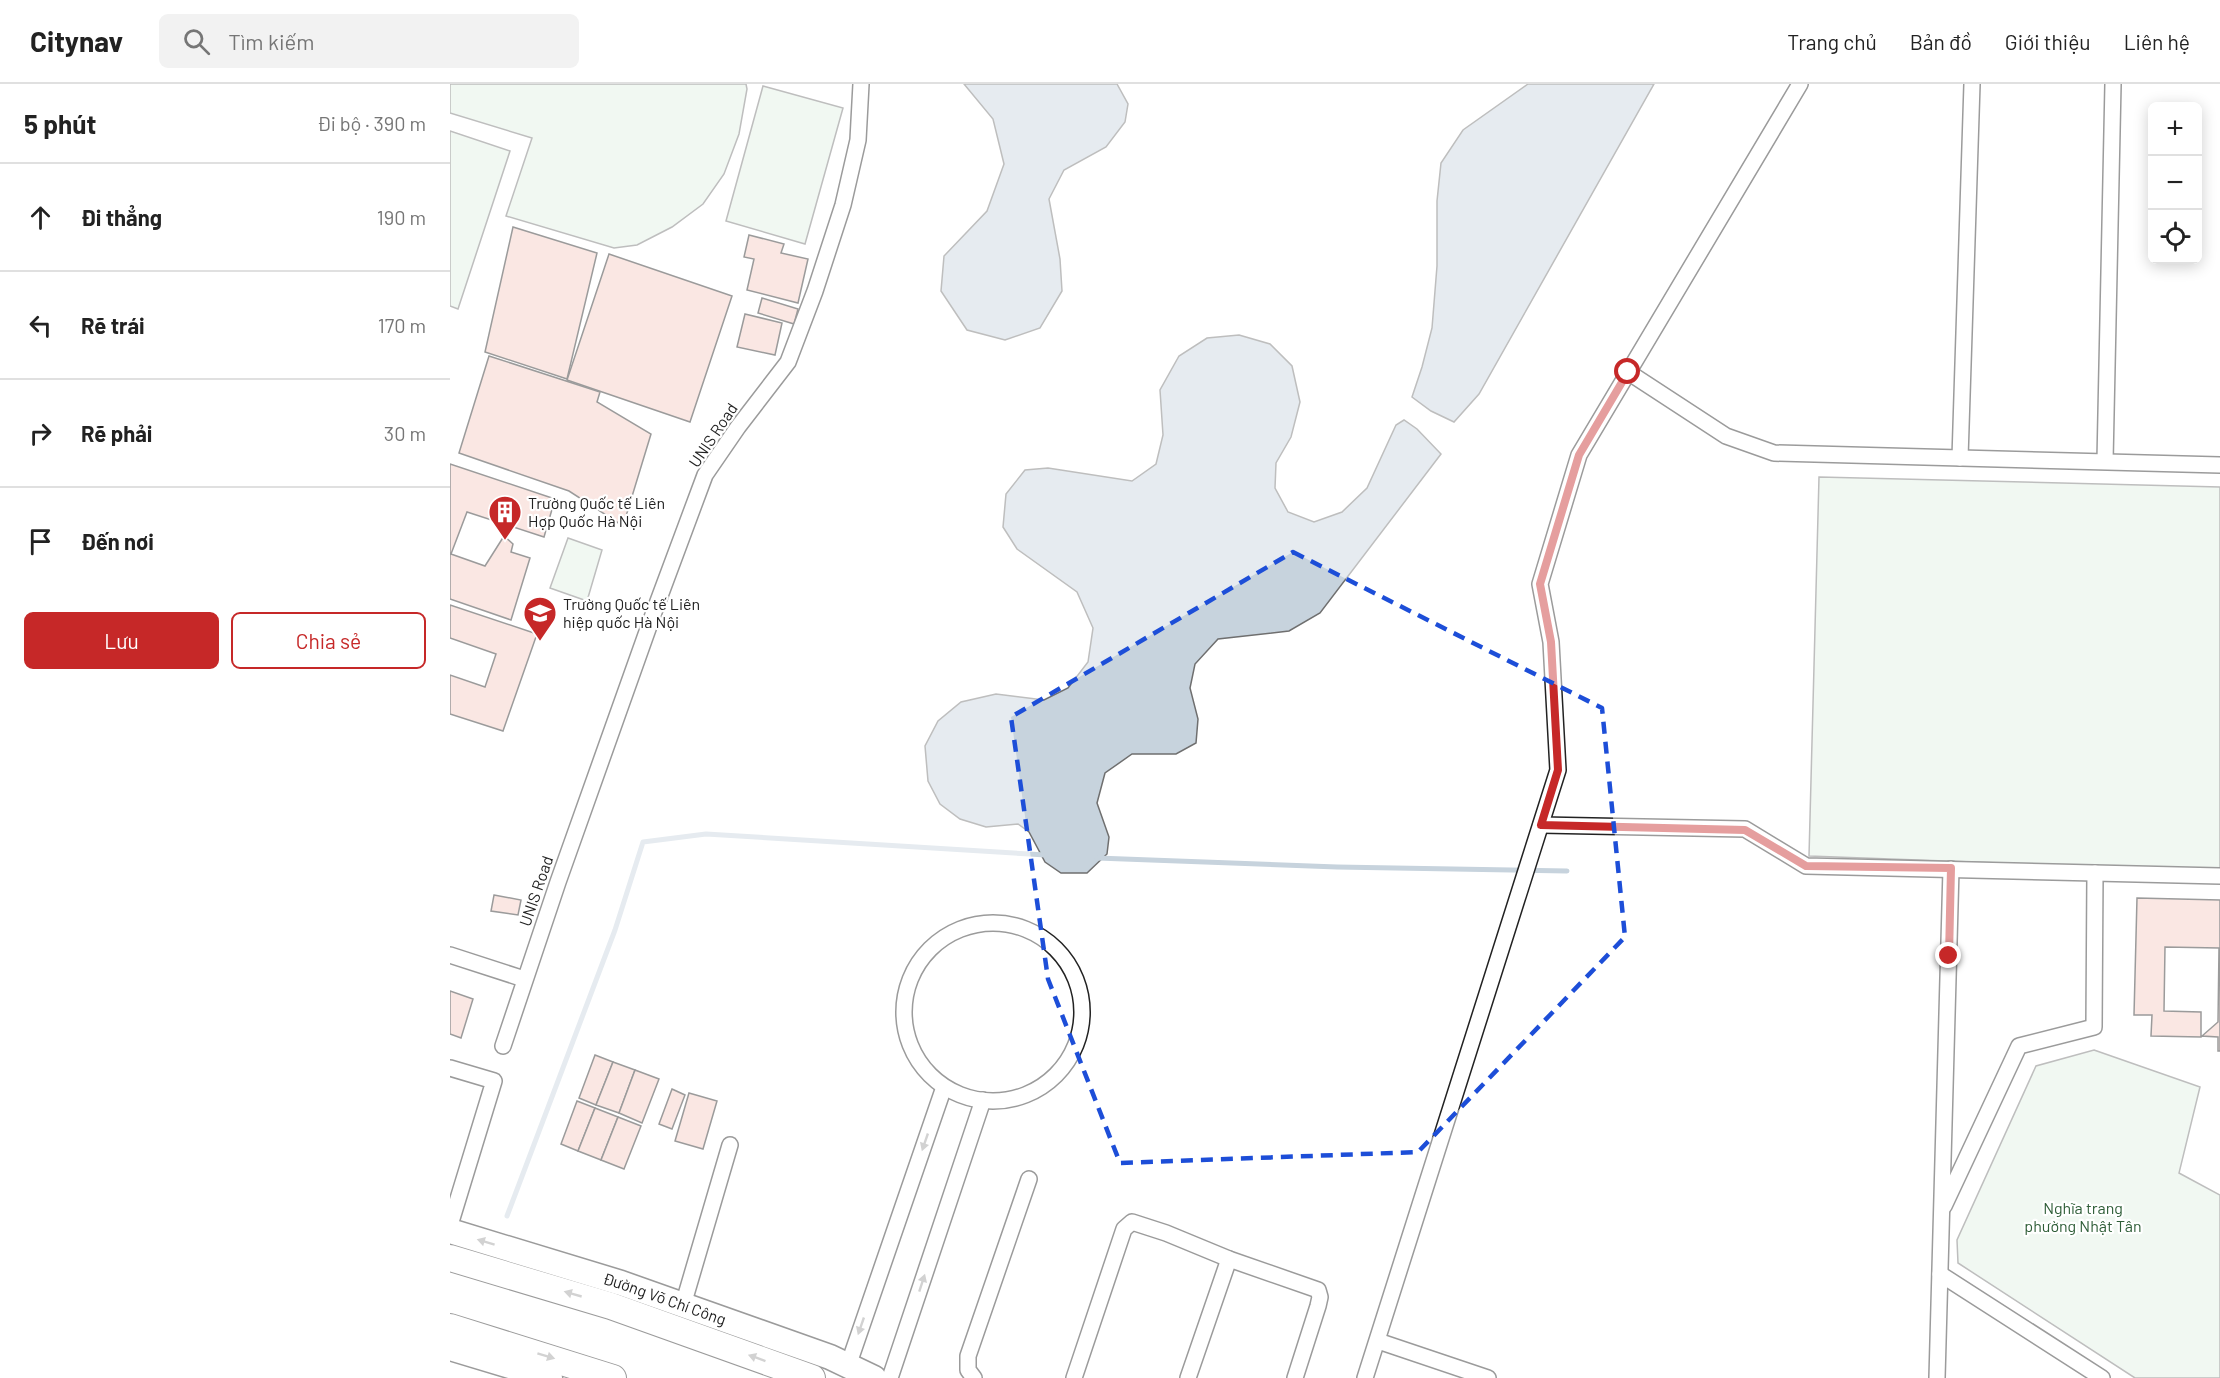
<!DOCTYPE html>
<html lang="vi">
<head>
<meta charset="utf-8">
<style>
  :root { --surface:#fff; --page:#f2f2f2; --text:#222; --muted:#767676; --line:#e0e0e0; --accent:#c62828 }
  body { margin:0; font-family:Barlow,sans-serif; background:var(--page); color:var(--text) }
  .controls { position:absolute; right:18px; top:18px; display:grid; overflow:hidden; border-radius:9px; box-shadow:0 3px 15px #0003 }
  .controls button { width:54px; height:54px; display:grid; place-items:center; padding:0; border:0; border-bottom:2px solid var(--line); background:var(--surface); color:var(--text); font:30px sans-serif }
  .stop { position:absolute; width:18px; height:18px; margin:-14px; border:4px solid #c62828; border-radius:50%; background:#fff }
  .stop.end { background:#c62828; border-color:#fff; box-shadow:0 2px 6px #0008 }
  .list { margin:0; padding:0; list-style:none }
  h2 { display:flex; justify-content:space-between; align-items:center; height:78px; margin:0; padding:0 24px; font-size:26px }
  h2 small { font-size:20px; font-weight:400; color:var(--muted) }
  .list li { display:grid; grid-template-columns:39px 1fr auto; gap:18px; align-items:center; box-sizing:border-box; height:108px; padding:0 24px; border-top:2px solid var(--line) }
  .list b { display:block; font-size:22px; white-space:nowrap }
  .list em { font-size:20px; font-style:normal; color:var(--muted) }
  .actions { display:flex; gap:12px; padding:18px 24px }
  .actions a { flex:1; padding:14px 0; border:2px solid var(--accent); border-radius:9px; text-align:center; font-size:21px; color:var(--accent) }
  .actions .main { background:var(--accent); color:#fff }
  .icon { flex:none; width:33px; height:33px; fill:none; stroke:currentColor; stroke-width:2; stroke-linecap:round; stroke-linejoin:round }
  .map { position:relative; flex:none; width:1770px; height:1294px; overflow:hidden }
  header { display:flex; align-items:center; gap:36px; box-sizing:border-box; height:84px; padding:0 30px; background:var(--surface); border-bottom:2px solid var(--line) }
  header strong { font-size:28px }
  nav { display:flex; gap:33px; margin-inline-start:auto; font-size:21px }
  .search { width:420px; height:54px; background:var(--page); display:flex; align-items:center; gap:15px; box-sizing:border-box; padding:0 21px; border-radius:9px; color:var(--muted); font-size:22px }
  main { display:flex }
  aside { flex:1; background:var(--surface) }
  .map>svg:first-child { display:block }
</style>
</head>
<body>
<header>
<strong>Citynav</strong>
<div class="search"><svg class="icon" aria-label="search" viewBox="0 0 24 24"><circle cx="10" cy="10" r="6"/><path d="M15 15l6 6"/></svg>Tìm kiếm</div>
<nav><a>Trang chủ</a><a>Bản đồ</a><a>Giới thiệu</a><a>Liên hệ</a></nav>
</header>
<main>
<aside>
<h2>5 phút<small>Đi bộ · 390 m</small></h2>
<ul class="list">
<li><svg class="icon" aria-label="ahead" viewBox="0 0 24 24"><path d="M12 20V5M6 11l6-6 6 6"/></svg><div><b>Đi thẳng</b></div><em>190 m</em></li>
<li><svg class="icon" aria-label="left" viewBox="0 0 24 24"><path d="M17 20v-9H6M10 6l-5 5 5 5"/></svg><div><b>Rẽ trái</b></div><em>170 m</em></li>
<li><svg class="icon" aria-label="right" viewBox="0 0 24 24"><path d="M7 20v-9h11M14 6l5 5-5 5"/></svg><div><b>Rẽ phải</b></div><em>30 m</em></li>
<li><svg class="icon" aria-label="arrive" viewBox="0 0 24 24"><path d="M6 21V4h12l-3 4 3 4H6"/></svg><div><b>Đến nơi</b></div></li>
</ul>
<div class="actions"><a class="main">Lưu</a><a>Chia sẻ</a></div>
</aside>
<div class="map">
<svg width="1770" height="1294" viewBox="0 0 1770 1294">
  <rect width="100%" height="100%" fill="#fff"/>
  <g fill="#e0efe3" stroke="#6f6f6f" stroke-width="1.5">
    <polygon points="0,0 296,0 297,5 289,50 274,90 253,120 222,143 187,161 164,164 56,132 82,54 0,29"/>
    <polygon points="313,2 393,24 355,160 276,137"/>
    <polygon points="0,47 60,67 8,225 0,222"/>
    <polygon points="1369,393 1770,403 1770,787 1359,772"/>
    <polygon points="118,454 152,466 137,517 100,504"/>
    <polygon points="1644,966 1750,1003 1729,1089 1770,1111 1770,1294 1685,1294 1508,1179 1507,1156 1586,982"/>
  </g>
  <g fill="#c7d3dd" stroke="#6f6f6f" stroke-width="1.5">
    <polygon points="514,0 667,0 678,20 675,38 656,63 614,86 599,115 610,175 612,207 590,244 555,256 517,246 491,207 494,172 537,127 554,80 543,35"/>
    <polygon points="1078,0 1204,0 1029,310 1004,338 981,327 962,313 972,283 982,244 987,182 987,117 991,79 1013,46"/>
    <polygon points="789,251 820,260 842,282 850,318 841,353 826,379 825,404 838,428 864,438 892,428 917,404 946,341 954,336 967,345 991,370 870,529 839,547 768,555 745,580 740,604 748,635 746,659 726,670 682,670 655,689 647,719 659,753 657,770 637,789 611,789 595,778 579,748 568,740 536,743 510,735 490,720 478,697 475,662 488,637 511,618 546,610 594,616 618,604 638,578 643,544 627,508 567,465 553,443 556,410 575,386 598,384 682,397 706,380 713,351 710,306 729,272 757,254"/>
  </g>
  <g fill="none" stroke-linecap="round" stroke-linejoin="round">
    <g stroke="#c7d3dd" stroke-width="5">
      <polyline points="647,774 887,783 1117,787"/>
      <polyline points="57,1132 165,846 193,758 256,750 596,771"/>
    </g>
  </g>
  <g fill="#f3c9c0" stroke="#222" stroke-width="1.5">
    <polygon points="63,143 147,169 117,295 35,268"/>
    <polygon points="299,151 334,160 331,169 358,175 348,219 297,206 304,175 294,173"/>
    <polygon points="159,170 282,212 240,338 117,296"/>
    <polygon points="312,214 348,225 344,240 308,229"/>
    <polygon points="295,230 332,239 325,271 287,263"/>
    <polygon points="39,272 150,308 147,318 201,350 173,442 119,407 9,369"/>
    <polygon points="0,380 105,415 94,453 17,428 1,470 35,482 54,452 63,460 61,468 80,474 61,536 0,515"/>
    <polygon points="0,521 87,550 53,647 0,630 0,591 35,603 46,570 0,554"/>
    <polygon points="44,811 71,816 68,831 41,827"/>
    <polygon points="1687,814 1770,816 1770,967 1768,967 1768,953 1752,952 1768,938 1769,864 1715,863 1714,927 1751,928 1751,953 1701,952 1702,931 1684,931"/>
    <polygon points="0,907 23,915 11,954 0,950"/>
    <polygon points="145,971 163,978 146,1021 129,1014"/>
    <polygon points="163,978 185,986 169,1029 146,1021"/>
    <polygon points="185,986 209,995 192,1039 169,1029"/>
    <polygon points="222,1005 235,1011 222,1045 209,1040"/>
    <polygon points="239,1009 267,1017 253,1065 225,1057"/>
    <polygon points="127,1017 145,1024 128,1067 111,1060"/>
    <polygon points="145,1024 168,1033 151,1076 128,1067"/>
    <polygon points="168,1033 191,1042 174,1085 151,1076"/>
  </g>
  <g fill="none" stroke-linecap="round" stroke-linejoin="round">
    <g stroke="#222" stroke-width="18">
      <g id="minor">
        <polyline points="1178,288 1276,352 1324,369 1770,381"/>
        <polyline points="1510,374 1522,0"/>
        <polyline points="1655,377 1663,0"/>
        <polyline points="1091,741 1295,745 1356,782 1770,792"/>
        <circle cx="543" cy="928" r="89"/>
        <polyline points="0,871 74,895"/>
        <polyline points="53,962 108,798 204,528 255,391 288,343 338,278 365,207 393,121 408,56 411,0"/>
        <polyline points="0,984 44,997 0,1141"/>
        <polyline points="1494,1122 1569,962 1644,943 1645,789"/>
        <polyline points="1490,1190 1652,1294"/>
        <polyline points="233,1221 280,1061"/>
        <polyline points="928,1257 1038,1294"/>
        <polyline points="398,1282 494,1003"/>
        <polyline points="440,1294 533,1016"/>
        <polyline points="524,1294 518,1286 518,1272 579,1095"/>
        <polyline points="624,1294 674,1145 682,1138 716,1149 779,1175 868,1206 870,1213 868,1222 845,1294"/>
        <polyline points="738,1294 779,1175"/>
        <polyline points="915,1294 1108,686 1101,558 1090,500 1129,371 1350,0"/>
        <polyline points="1487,1294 1501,785"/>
      </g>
    </g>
    <g stroke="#222" stroke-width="27">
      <g id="primary">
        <path id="s1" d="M0,1147L171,1199L380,1273L424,1294"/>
        <polyline points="0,1264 100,1294"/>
      </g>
    </g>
    <g stroke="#222" stroke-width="28">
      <g id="trunk">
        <polyline points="0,1174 161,1222 362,1294"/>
        <polyline points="0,1243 163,1294"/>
      </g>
    </g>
    <use href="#minor" stroke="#fff" stroke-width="15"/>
    <use href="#primary" stroke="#fff" stroke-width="24"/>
    <use href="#trunk" stroke="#fff" stroke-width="26"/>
  </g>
  <defs><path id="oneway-solid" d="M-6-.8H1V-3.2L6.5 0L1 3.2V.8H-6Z" transform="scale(1.5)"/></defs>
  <g fill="#9c9c9c">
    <use href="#oneway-solid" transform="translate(475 1058) rotate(109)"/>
    <use href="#oneway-solid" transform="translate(36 1158) rotate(-163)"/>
    <use href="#oneway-solid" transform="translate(472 1199) rotate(-72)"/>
    <use href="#oneway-solid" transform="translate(123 1210) rotate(-164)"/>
    <use href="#oneway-solid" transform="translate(411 1242) rotate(109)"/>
    <use href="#oneway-solid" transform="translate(96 1272) rotate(17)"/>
    <use href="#oneway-solid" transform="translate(307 1274) rotate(-160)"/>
  </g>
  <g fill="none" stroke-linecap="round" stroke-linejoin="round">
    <polyline stroke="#c62828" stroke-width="8" points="1178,288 1129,371 1090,500 1101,558 1108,686 1091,741 1295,746 1356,782 1501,784 1499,872"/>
  </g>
  <path d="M0 0H1770V1294H0ZM843,468L1152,624L1175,853L968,1068L670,1079L598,895L561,633Z" fill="#fff" fill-opacity=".55" fill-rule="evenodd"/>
  <path fill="none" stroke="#1d4ed8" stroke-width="4.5" stroke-dasharray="12 8" stroke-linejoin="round" d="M843,468L1152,624L1175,853L968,1068L670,1079L598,895L561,633Z"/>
  <defs>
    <g id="building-pin" transform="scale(1.725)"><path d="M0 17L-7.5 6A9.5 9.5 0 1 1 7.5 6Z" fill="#c62828" stroke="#fff"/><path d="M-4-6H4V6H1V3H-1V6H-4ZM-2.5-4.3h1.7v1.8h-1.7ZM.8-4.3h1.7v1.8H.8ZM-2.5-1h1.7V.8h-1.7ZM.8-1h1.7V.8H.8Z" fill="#fff"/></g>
    <g id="school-pin" transform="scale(1.725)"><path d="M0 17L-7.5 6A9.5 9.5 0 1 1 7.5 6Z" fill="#c62828" stroke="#fff"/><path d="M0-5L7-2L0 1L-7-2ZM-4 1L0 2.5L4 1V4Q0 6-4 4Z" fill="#fff"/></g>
  </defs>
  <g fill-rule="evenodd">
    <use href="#building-pin" x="55" y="428"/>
    <use href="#school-pin" x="90" y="529"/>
  </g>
  <g text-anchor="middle" stroke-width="4.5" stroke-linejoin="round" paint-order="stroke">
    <g font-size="16" fill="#222" stroke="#fff">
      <text transform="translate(263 351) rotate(-56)" y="6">UNIS Road</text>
      <text transform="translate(86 807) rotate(-71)" y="6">UNIS Road</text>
      <text dy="6" stroke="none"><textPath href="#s1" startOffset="225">Đường Võ Chí Công</textPath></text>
    </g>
    <g font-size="16" fill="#222" stroke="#fff" text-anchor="start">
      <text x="78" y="425">Trường Quốc tế Liên<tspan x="78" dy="18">Hợp Quốc Hà Nội</tspan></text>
      <text x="113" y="526">Trường Quốc tế Liên<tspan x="113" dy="18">hiệp quốc Hà Nội</tspan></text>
    </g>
    <g font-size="16" fill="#2f5e38" stroke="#fff">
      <text x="1633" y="1130">Nghĩa trang<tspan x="1633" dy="18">phường Nhật Tân</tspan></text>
    </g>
  </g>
</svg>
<div class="controls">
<button>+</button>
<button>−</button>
<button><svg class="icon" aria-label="locate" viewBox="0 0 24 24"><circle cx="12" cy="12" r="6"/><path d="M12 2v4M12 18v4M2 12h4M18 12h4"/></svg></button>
</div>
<div class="stop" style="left:1178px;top:288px"></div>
<div class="stop end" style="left:1499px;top:872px"></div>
</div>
</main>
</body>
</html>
